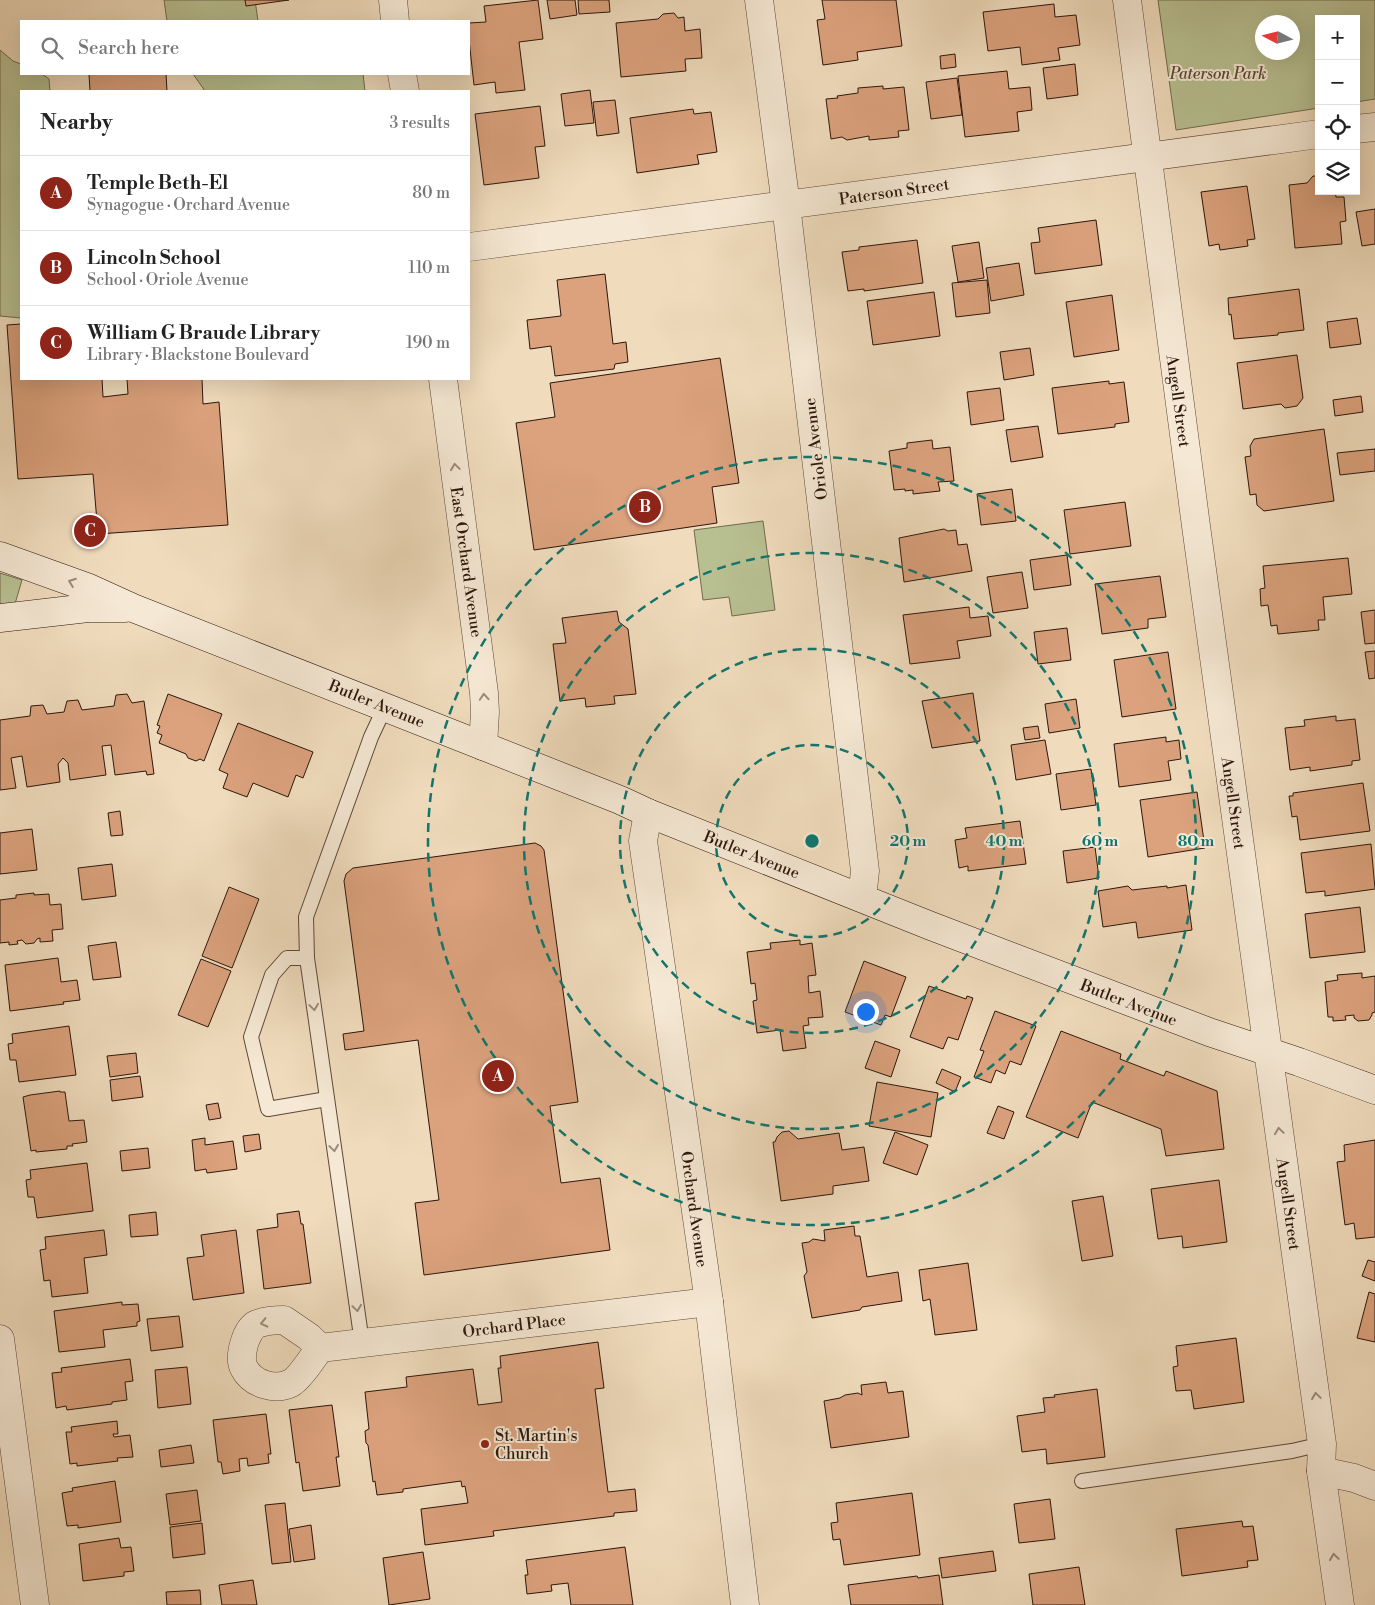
<!DOCTYPE html>
<html lang="en">
<head>
<meta charset="utf-8">
<style>
  :root { --surface:#fff; --page:#f2f2f2; --text:#222; --muted:#767676; --line:#e0e0e0; --accent:#8f2418 }
  body { margin:0; font-family:"Libre Bodoni",serif; background:var(--page); color:var(--text) }
  .controls { position:absolute; right:15px; top:15px; display:grid; overflow:hidden; border-radius:0px; box-shadow:0 5px 20px #0002 }
  .controls button { width:45px; height:45px; display:grid; place-items:center; padding:0; border:0; border-bottom:1px solid var(--line); background:var(--surface); color:var(--text); font:25px sans-serif }
  .compass { position:absolute; left:1255px; top:15px; width:45px; height:45px; border-radius:50%; background:var(--surface); box-shadow:0 5px 20px #0002; rotate:277deg }
  .you { position:absolute; left:865px; top:1011px; width:18px; height:18px; margin:-12px; border:4px solid #fff; border-radius:50%; background:#1a73e8; box-shadow:0 0 0 8px #1a73e833 }
  .badge { display:grid; place-items:center; width:32px; height:32px; border-radius:50%; background:var(--accent); color:#fff; font-size:16px; font-weight:700 }
  .pin { position:absolute; translate:-50% -50%; border:2px solid #fff; box-shadow:0 1px 5px #0006 }
  .list { margin:0; padding:0; list-style:none }
  h2 { display:flex; justify-content:space-between; align-items:center; height:65px; margin:0; padding:0 20px; font-size:21px }
  h2 small { font-size:16px; font-weight:400; color:var(--muted) }
  .list li { display:grid; grid-template-columns:32px 1fr auto; gap:15px; align-items:center; box-sizing:border-box; height:75px; padding:0 20px; border-top:1px solid var(--line) }
  .list b { display:block; font-size:19px; white-space:nowrap }
  .list p { margin:0; font-size:16px; white-space:nowrap; color:var(--muted) }
  .list em { font-size:16px; font-style:normal; color:var(--muted) }
  .icon { flex:none; width:28px; height:28px; fill:none; stroke:currentColor; stroke-width:2; stroke-linecap:round; stroke-linejoin:round }
  .map { position:relative; flex:none; width:1375px; height:1605px; overflow:hidden }
  .search { position:absolute; background:var(--surface); box-shadow:0 5px 20px #0002; left:20px; top:20px; width:450px; height:55px; display:flex; align-items:center; gap:12px; box-sizing:border-box; padding:0 18px; border-radius:0px; color:var(--muted); font-size:19px }
  .panel { position:absolute; background:var(--surface); box-shadow:0 5px 20px #0002; left:20px; top:90px; width:450px; height:290px; border-radius:0px }
  .map>svg:first-child { display:block }
</style>
</head>
<body>
<div class="map">
<svg width="1375" height="1605" viewBox="0 0 1375 1605">
  <rect width="100%" height="100%" fill="#f0dcbd"/>
  <filter id="stains"><feTurbulence type="fractalNoise" baseFrequency=".004" numOctaves="4"/><feColorMatrix values="0 0 0 0 .2 0 0 0 0 .09 0 0 0 0 .02 0 0 0 .5 -.17"/></filter>
  <radialGradient id="worn" r=".72"><stop offset=".6" stop-color="#630" stop-opacity="0"/><stop offset="1" stop-color="#630" stop-opacity=".3"/></radialGradient>
  <g fill="#b8c092" stroke="#726b4f" fill-rule="evenodd">
    <polygon points="164,0 255,0 258,21 167,21"/>
    <path d="M1158,0H1375V99L1356,102V19H1319V108L1176,130ZM1262,22H1292V52H1262Z"/>
    <polygon points="0,50 13,61 21,64 21,74 42,74 49,79 50,91 21,91 21,318 0,316"/>
    <polygon points="193,74 363,74 365,91 205,91"/>
    <polygon points="763,521 775,610 732,616 729,597 703,600 694,530"/>
    <polygon points="0,573 22,580 15,604 0,605"/>
  </g>
  <g fill="#dba27d" stroke="#2c160c">
    <polygon points="245,0 289,0 246,6"/>
    <polygon points="538,0 543,39 519,42 525,90 496,93 495,82 474,85 469,40 469,23 486,22 484,6"/>
    <polygon points="547,0 575,0 577,15 550,19"/>
    <polygon points="578,0 609,0 610,12 579,14"/>
    <polygon points="822,0 896,0 902,46 857,52 858,60 823,65 817,20 825,19"/>
    <polygon points="1054,4 1055,17 1076,15 1080,45 1058,48 1060,60 1022,65 1020,47 988,51 983,12"/>
    <polygon points="674,13 678,18 684,17 685,31 700,29 702,58 685,59 686,71 621,77 616,23 658,19 663,14"/>
    <polygon points="955,54 956,67 941,69 940,56"/>
    <polygon points="1075,64 1078,95 1047,99 1043,68"/>
    <polygon points="1007,71 1009,89 1030,87 1032,110 1017,112 1019,131 965,137 958,76"/>
    <polygon points="89,74 166,74 167,91 90,91"/>
    <polygon points="957,78 962,115 931,119 926,82"/>
    <polygon points="883,86 883,89 904,87 909,130 898,131 899,137 869,140 869,136 847,140 842,137 831,139 826,99 838,98 837,96 858,93 858,88"/>
    <polygon points="590,90 594,123 565,126 561,94"/>
    <polygon points="615,100 619,133 597,136 593,102"/>
    <polygon points="540,106 545,146 535,147 539,178 484,185 475,114"/>
    <polygon points="693,109 694,114 711,112 717,152 697,155 699,164 637,173 630,118"/>
    <polygon points="1313,176 1319,176 1319,191 1335,191 1336,197 1344,197 1346,221 1340,222 1342,244 1295,248 1289,185 1307,183"/>
    <polygon points="1247,186 1255,239 1247,240 1248,246 1220,250 1219,244 1209,246 1201,192"/>
    <polygon points="1375,209 1375,244 1362,246 1356,212"/>
    <polygon points="1096,220 1102,265 1035,274 1031,243 1040,242 1038,228"/>
    <polygon points="917,240 923,283 864,291 864,289 848,291 842,252 859,250 859,247"/>
    <polygon points="979,242 984,278 958,282 952,246"/>
    <polygon points="1019,263 1024,295 991,301 986,268"/>
    <polygon points="605,274 613,344 626,342 628,362 615,364 614,369 555,376 551,346 530,349 527,320 561,316 557,280"/>
    <polygon points="987,280 990,313 956,317 952,283"/>
    <polygon points="1299,289 1304,330 1278,333 1278,335 1234,339 1231,314 1229,315 1228,298"/>
    <polygon points="934,292 940,336 873,345 867,301"/>
    <polygon points="1112,295 1119,350 1074,357 1066,302"/>
    <polygon points="1357,318 1361,344 1330,348 1327,322"/>
    <polygon points="21,324 21,379 102,379 103,397 128,394 127,379 202,379 203,404 219,402 228,525 98,534 93,474 18,479 7,325"/>
    <polygon points="1030,348 1034,375 1004,380 1000,352"/>
    <polygon points="1297,355 1303,398 1297,406 1285,408 1281,404 1243,409 1237,363"/>
    <polygon points="720,358 739,483 712,487 717,523 534,550 516,423 555,417 550,383"/>
    <polygon points="1109,381 1109,384 1124,382 1129,422 1115,424 1115,427 1058,434 1052,388"/>
    <polygon points="1000,388 1004,420 971,425 967,392"/>
    <polygon points="1361,396 1363,412 1335,416 1333,400"/>
    <polygon points="1038,426 1043,457 1011,462 1006,430"/>
    <polygon points="1324,429 1334,501 1264,511 1257,505 1256,494 1250,495 1245,457 1251,456 1250,446 1254,439"/>
    <polygon points="932,440 933,449 950,447 954,481 938,482 940,491 913,494 913,490 905,491 905,489 894,490 889,451 907,448 907,443"/>
    <polygon points="1375,449 1375,471 1340,475 1337,453"/>
    <polygon points="1012,489 1016,521 981,525 977,494"/>
    <polygon points="1125,502 1131,546 1070,554 1064,510"/>
    <polygon points="944,529 948,531 956,530 958,545 967,544 972,571 904,582 899,538"/>
    <polygon points="1067,555 1071,585 1034,590 1030,560"/>
    <polygon points="1348,558 1352,594 1323,597 1325,620 1318,620 1319,630 1278,634 1277,625 1271,626 1268,605 1261,606 1260,589 1265,588 1263,566"/>
    <polygon points="1022,572 1028,608 993,613 987,577"/>
    <polygon points="1160,576 1166,617 1148,619 1148,628 1102,634 1095,584"/>
    <polygon points="969,607 970,618 988,616 991,636 957,641 960,658 910,664 903,615"/>
    <polygon points="1375,610 1375,643 1365,644 1361,612"/>
    <polygon points="617,611 619,622 628,629 636,694 614,696 615,704 586,707 585,698 560,701 553,644 566,643 562,618"/>
    <polygon points="1067,628 1071,660 1038,664 1034,632"/>
    <polygon points="1375,651 1375,678 1369,679 1365,652"/>
    <polygon points="1168,652 1176,709 1122,717 1114,660"/>
    <polygon points="973,693 980,741 932,748 922,701"/>
    <polygon points="127,694 132,703 144,701 154,774 147,775 146,771 115,775 111,745 102,746 106,775 70,780 68,763 63,758 58,764 60,782 27,787 22,756 11,758 16,788 0,790 0,720 30,716 31,706 43,705 47,714 64,712 67,701 78,700 82,710 114,706 116,695"/>
    <polygon points="168,694 222,714 204,761 200,759 196,761 188,758 186,754 159,743 162,735 157,733 160,726 157,725"/>
    <polygon points="1076,699 1080,728 1049,733 1045,704"/>
    <polygon points="1336,716 1336,721 1355,719 1360,760 1352,761 1352,765 1310,771 1310,767 1290,770 1285,728 1305,726 1304,720"/>
    <polygon points="238,723 313,752 303,778 296,775 288,797 253,783 247,797 223,788 228,774 219,770"/>
    <polygon points="1038,726 1040,738 1025,740 1023,728"/>
    <polygon points="1166,737 1166,742 1179,740 1181,759 1168,761 1171,780 1119,787 1114,744"/>
    <polygon points="1045,740 1051,774 1016,780 1011,745"/>
    <polygon points="1091,769 1096,805 1061,810 1056,774"/>
    <polygon points="1363,783 1370,831 1300,840 1297,816 1292,817 1289,796 1293,796 1293,793"/>
    <polygon points="1197,792 1205,848 1148,857 1140,800"/>
    <polygon points="120,811 123,835 111,836 108,813"/>
    <polygon points="1020,821 1026,864 968,871 968,866 959,868 955,840 967,838 965,828"/>
    <polygon points="32,829 37,870 0,874 0,833"/>
    <polygon points="535,843 541,846 544,850 578,1102 550,1106 561,1183 600,1178 610,1250 424,1275 415,1203 439,1200 418,1040 345,1050 343,1034 364,1031 344,881 346,874 353,868"/>
    <polygon points="1371,844 1375,889 1325,896 1325,891 1306,893 1301,853"/>
    <polygon points="1095,847 1099,878 1067,883 1063,851"/>
    <polygon points="112,864 116,896 82,900 78,868"/>
    <polygon points="1186,885 1192,930 1138,938 1136,922 1103,927 1098,891 1128,886 1132,890 1167,886 1167,888"/>
    <polygon points="229,887 259,899 232,968 202,956"/>
    <polygon points="34,893 34,895 49,894 50,905 61,904 63,929 52,930 53,941 40,942 40,938 37,939 34,943 26,944 22,940 17,941 18,944 9,945 9,942 0,943 0,900 16,898 16,895"/>
    <polygon points="1360,907 1365,952 1310,958 1305,914"/>
    <polygon points="800,940 800,945 812,943 816,975 808,976 809,993 820,991 823,1017 808,1018 809,1025 803,1026 806,1048 783,1051 780,1030 757,1033 753,1001 757,1000 755,983 751,984 747,952 771,949 770,943"/>
    <polygon points="116,942 121,977 93,980 88,946"/>
    <polygon points="58,958 61,982 77,980 80,1000 63,1002 64,1004 10,1011 5,965"/>
    <polygon points="201,959 231,971 208,1027 178,1015"/>
    <polygon points="864,961 906,977 891,1017 885,1015 881,1025 845,1012"/>
    <polygon points="1362,973 1362,978 1375,976 1375,1012 1372,1013 1372,1015 1369,1020 1358,1021 1354,1018 1354,1015 1345,1016 1346,1020 1333,1021 1333,1017 1328,1017 1325,982 1338,980 1337,975"/>
    <polygon points="929,986 966,999 967,996 973,998 958,1040 948,1037 943,1049 910,1037"/>
    <polygon points="995,1011 1036,1026 1021,1065 1010,1061 1005,1074 996,1070 991,1083 974,1077 984,1051 980,1050"/>
    <polygon points="69,1026 76,1075 19,1082 16,1060 10,1060 8,1044 13,1043 12,1034"/>
    <polygon points="1061,1031 1121,1054 1120,1059 1164,1076 1166,1071 1217,1091 1224,1149 1166,1156 1161,1129 1092,1102 1078,1138 1026,1117"/>
    <polygon points="875,1041 900,1050 891,1077 865,1068"/>
    <polygon points="136,1053 138,1073 110,1077 107,1056"/>
    <polygon points="942,1069 961,1077 955,1092 936,1083"/>
    <polygon points="140,1076 143,1097 112,1101 110,1080"/>
    <polygon points="877,1082 938,1093 931,1137 869,1126"/>
    <polygon points="60,1091 60,1092 65,1092 69,1121 84,1120 87,1142 72,1144 73,1146 67,1146 67,1149 36,1152 36,1150 31,1151 23,1097 30,1095"/>
    <polygon points="218,1103 221,1118 209,1120 206,1105"/>
    <polygon points="998,1106 1014,1112 1004,1139 987,1133"/>
    <polygon points="789,1131 798,1139 839,1133 842,1150 864,1147 869,1181 833,1186 833,1194 781,1201 773,1142 775,1142 777,1137 782,1132"/>
    <polygon points="895,1132 928,1145 917,1175 883,1163"/>
    <polygon points="259,1134 261,1149 245,1152 243,1136"/>
    <polygon points="205,1138 205,1145 233,1141 237,1169 207,1173 206,1169 195,1171 192,1140"/>
    <polygon points="1375,1140 1375,1237 1356,1239 1354,1223 1345,1225 1337,1162 1345,1161 1344,1145"/>
    <polygon points="148,1148 150,1168 122,1171 120,1151"/>
    <polygon points="87,1163 93,1211 37,1218 34,1197 28,1197 26,1180 31,1179 30,1170"/>
    <polygon points="1219,1180 1227,1242 1183,1248 1182,1236 1158,1239 1151,1189"/>
    <polygon points="1103,1196 1113,1256 1082,1261 1072,1201"/>
    <polygon points="299,1211 301,1224 303,1224 311,1283 264,1289 257,1230 278,1227 277,1214"/>
    <polygon points="156,1212 158,1235 131,1237 129,1215"/>
    <polygon points="854,1226 855,1236 860,1236 867,1277 898,1272 902,1301 862,1307 860,1310 812,1318 804,1276 807,1272 802,1243 809,1242 813,1239 825,1241 824,1230"/>
    <polygon points="104,1230 107,1255 84,1258 88,1293 52,1297 50,1280 44,1281 40,1250 46,1249 45,1237"/>
    <polygon points="236,1230 244,1293 193,1300 187,1258 204,1256 201,1235"/>
    <polygon points="1368,1260 1375,1262 1375,1281 1362,1276"/>
    <polygon points="968,1263 977,1330 935,1335 930,1299 923,1301 919,1270"/>
    <polygon points="1369,1292 1375,1294 1375,1342 1357,1338"/>
    <polygon points="122,1302 122,1305 138,1304 140,1321 137,1322 137,1326 103,1330 105,1347 59,1352 54,1311"/>
    <polygon points="179,1316 183,1347 151,1351 147,1319"/>
    <polygon points="1236,1338 1244,1402 1194,1409 1191,1390 1176,1391 1173,1367 1178,1366 1176,1346"/>
    <polygon points="598,1342 604,1388 595,1389 608,1492 635,1489 637,1511 614,1513 614,1516 493,1531 494,1536 425,1545 421,1509 468,1503 465,1486 462,1487 461,1481 403,1489 403,1492 377,1495 375,1481 373,1482 368,1445 366,1443 365,1431 369,1429 365,1392 407,1387 406,1377 473,1369 478,1405 502,1402 498,1368 501,1368 500,1356"/>
    <polygon points="130,1359 133,1381 125,1382 127,1400 112,1402 112,1404 67,1410 66,1406 56,1408 52,1373 62,1372 61,1368"/>
    <polygon points="187,1367 191,1404 158,1408 155,1370"/>
    <polygon points="886,1382 888,1393 903,1391 909,1437 831,1448 824,1401 840,1398 845,1395 858,1393 862,1395 861,1385"/>
    <polygon points="1097,1389 1105,1457 1047,1464 1046,1449 1022,1452 1017,1416 1045,1412 1043,1398 1055,1397 1054,1395"/>
    <polygon points="332,1405 339,1457 336,1457 340,1486 303,1491 299,1462 296,1463 289,1410"/>
    <polygon points="266,1414 271,1454 268,1454 269,1463 248,1466 247,1458 239,1459 240,1471 223,1474 221,1462 218,1462 213,1420"/>
    <polygon points="117,1421 118,1434 113,1434 114,1437 130,1435 133,1457 117,1458 118,1461 77,1466 77,1463 70,1464 66,1432 72,1432 71,1427"/>
    <polygon points="191,1445 194,1463 161,1467 159,1450"/>
    <polygon points="115,1481 121,1522 78,1528 78,1525 67,1526 62,1493 73,1491 72,1488"/>
    <polygon points="197,1490 201,1521 170,1525 166,1494"/>
    <polygon points="912,1493 920,1555 844,1565 840,1539 833,1540 831,1523 838,1522 836,1503"/>
    <polygon points="1050,1499 1055,1539 1019,1543 1014,1504"/>
    <polygon points="285,1503 291,1562 272,1564 265,1505"/>
    <polygon points="1242,1521 1243,1527 1253,1526 1258,1560 1247,1561 1248,1567 1182,1576 1176,1529"/>
    <polygon points="202,1523 205,1554 173,1558 170,1527"/>
    <polygon points="311,1525 315,1559 294,1562 289,1529"/>
    <polygon points="119,1538 121,1548 131,1547 134,1571 124,1572 124,1576 83,1581 79,1544"/>
    <polygon points="625,1547 633,1605 571,1605 568,1583 551,1585 552,1591 527,1594 525,1575 528,1575 526,1560"/>
    <polygon points="993,1551 996,1571 942,1578 939,1558"/>
    <polygon points="423,1552 430,1599 389,1605 383,1558"/>
    <polygon points="1079,1567 1085,1605 1033,1605 1029,1574"/>
    <polygon points="939,1575 943,1605 851,1605 848,1585 917,1576 918,1578"/>
    <polygon points="253,1580 257,1605 222,1605 219,1585"/>
    <polygon points="200,1590 201,1605 167,1605 166,1592"/>
  </g>
  <g fill="none" stroke-linecap="round" stroke-linejoin="round">
    <g stroke="#5d4838" stroke-width="16">
      <g id="service">
        <polyline points="307,958 287,958 272,975 251,1037 268,1109 327,1099"/>
        <polyline points="362,1343 307,958 306,917 371,737 385,707"/>
        <polyline points="1082,1481 1292,1451 1322,1444"/>
      </g>
    </g>
    <g stroke="#5d4838" stroke-width="29">
      <g id="minor">
        <polyline points="393,0 395,21"/>
        <polyline points="759,0 786,205 865,871 862,898"/>
        <polyline points="402,74 405,91"/>
        <polyline points="1356,129 1375,127"/>
        <polyline points="469,247 1319,134"/>
        <polyline points="443,379 484,693 485,712 483,746"/>
        <polyline points="648,813 643,841 709,1302 745,1605"/>
        <polyline points="0,1339 35,1605"/>
        <path d="M320,1348L309,1337L284,1320C275,1320 265,1321 257,1324C246,1329 238,1357 244,1368C252,1384 275,1391 291,1383C299,1379 314,1356 320,1348L709,1302"/>
        <polyline points="1321,1471 1354,1478 1375,1486"/>
      </g>
    </g>
    <g stroke="#5d4838" stroke-width="29">
      <polyline id="tertiary" points="1127,0 1196,526 1322,1444 1321,1471 1340,1605"/>
    </g>
    <g stroke="#2c160c" stroke-width="29">
      <g id="secondary">
        <polyline points="0,556 89,588 133,608 620,800 648,813 931,926 1209,1032 1299,1062 1375,1090"/>
        <polyline points="0,618 88,608 125,608"/>
      </g>
    </g>
    <use href="#service" stroke="#f5e8d4" stroke-width="14"/>
    <use href="#minor" stroke="#f5e8d4" stroke-width="28"/>
    <use href="#tertiary" stroke="#f5e8d4" stroke-width="28"/>
    <use href="#secondary" stroke="#f5e8d4" stroke-width="28"/>
  </g>
  <defs><path id="oneway-chevron" d="M-2-3.5L2.5 0L-2 3.5" fill="none" stroke-width="1.6" stroke-linecap="round" stroke-linejoin="round" transform="scale(1.25)"/></defs>
  <g stroke="#9b8a7a">
    <use href="#oneway-chevron" transform="translate(455 467) rotate(-98)"/>
    <use href="#oneway-chevron" transform="translate(72 582) rotate(-160)"/>
    <use href="#oneway-chevron" transform="translate(484 697) rotate(-94)"/>
    <use href="#oneway-chevron" transform="translate(314 1007) rotate(82)"/>
    <use href="#oneway-chevron" transform="translate(1279 1131) rotate(-98)"/>
    <use href="#oneway-chevron" transform="translate(334 1148) rotate(82)"/>
    <use href="#oneway-chevron" transform="translate(357 1308) rotate(82)"/>
    <use href="#oneway-chevron" transform="translate(264 1323) rotate(167)"/>
    <use href="#oneway-chevron" transform="translate(1316 1396) rotate(-98)"/>
    <use href="#oneway-chevron" transform="translate(1334 1557) rotate(-98)"/>
  </g>
  <g fill="none" stroke="#0f766e" stroke-width="2.5" stroke-dasharray="9 6">
    <circle cx="812" cy="841" r="96"/>
    <circle cx="812" cy="841" r="192"/>
    <circle cx="812" cy="841" r="288"/>
    <circle cx="812" cy="841" r="384"/>
  </g>
  <circle fill="#8f2418" stroke="#f5e8d4" stroke-width="2" cx="485" cy="1444" r="5"/>
  <g text-anchor="middle" stroke-width="4" stroke-linejoin="round" paint-order="stroke">
    <g font-size="16" font-style="italic" fill="#564934" stroke="#f5e8d4">
      <text x="1218" y="79">Paterson Park</text>
    </g>
    <g font-size="16" fill="#2c160c" stroke="#f5e8d4">
      <text transform="translate(894 191) rotate(-8)" y="6">Paterson Street</text>
      <text transform="translate(1179 401) rotate(82)" y="6">Angell Street</text>
      <text transform="translate(815 449) rotate(-97)" y="6">Oriole Avenue</text>
      <text transform="translate(467 562) rotate(82)" y="6">East Orchard Avenue</text>
      <text transform="translate(377 703) rotate(22)" y="6">Butler Avenue</text>
      <text transform="translate(1234 803) rotate(82)" y="6">Angell Street</text>
      <text transform="translate(752 854) rotate(22)" y="6">Butler Avenue</text>
      <text transform="translate(1129 1002) rotate(21)" y="6">Butler Avenue</text>
      <text transform="translate(1289 1204) rotate(82)" y="6">Angell Street</text>
      <text transform="translate(695 1209) rotate(82)" y="6">Orchard Avenue</text>
      <text transform="translate(514 1325) rotate(-7)" y="6">Orchard Place</text>
    </g>
    <g font-size="16" fill="#2c160c" stroke="#f5e8d4" text-anchor="start">
      <text x="495" y="1441">St. Martin's<tspan x="495" dy="18">Church</tspan></text>
    </g>
  </g>
  <circle cx="812" cy="841" r="8" fill="#0f766e" stroke="#f5e8d4" stroke-width="2.5"/>
  <g font-size="15" text-anchor="middle" font-weight="bold" fill="#0f766e" stroke="#f5e8d4" stroke-width="4" stroke-linejoin="round" paint-order="stroke">
    <text x="908" y="846">20 m</text>
    <text x="1004" y="846">40 m</text>
    <text x="1100" y="846">60 m</text>
    <text x="1196" y="846">80 m</text>
  </g>
  <rect width="100%" height="100%" filter="url(#stains)"/>
  <rect width="100%" height="100%" fill="url(#worn)"/>
</svg>
<div class="controls">
<button>+</button>
<button>−</button>
<button><svg class="icon" aria-label="locate" viewBox="0 0 24 24"><circle cx="12" cy="12" r="6"/><path d="M12 2v4M12 18v4M2 12h4M18 12h4"/></svg></button>
<button><svg class="icon" aria-label="layers" viewBox="0 0 24 24"><path d="M12 4l9 5-9 5-9-5zM3 14l9 5 9-5"/></svg></button>
</div>
<svg class="compass" viewBox="-18 -18 36 36"><path d="M0-13l5 13h-10z" fill="#e53935"/><path d="M0 13l5-13h-10z" fill="#767676"/></svg>
<div class="you"></div>
<div class="pin badge" style="left:498px;top:1076px">A</div>
<div class="pin badge" style="left:645px;top:507px">B</div>
<div class="pin badge" style="left:90px;top:531px">C</div>
<div class="search"><svg class="icon" aria-label="search" viewBox="0 0 24 24"><circle cx="10" cy="10" r="6"/><path d="M15 15l6 6"/></svg>Search here</div>
<section class="panel">
<h2>Nearby<small>3 results</small></h2>
<ul class="list">
<li><span class="badge">A</span><div><b>Temple Beth-El</b><p>Synagogue · Orchard Avenue</p></div><em>80 m</em></li>
<li><span class="badge">B</span><div><b>Lincoln School</b><p>School · Oriole Avenue</p></div><em>110 m</em></li>
<li><span class="badge">C</span><div><b>William G Braude Library</b><p>Library · Blackstone Boulevard</p></div><em>190 m</em></li>
</ul>
</section>
</div>
</body>
</html>
